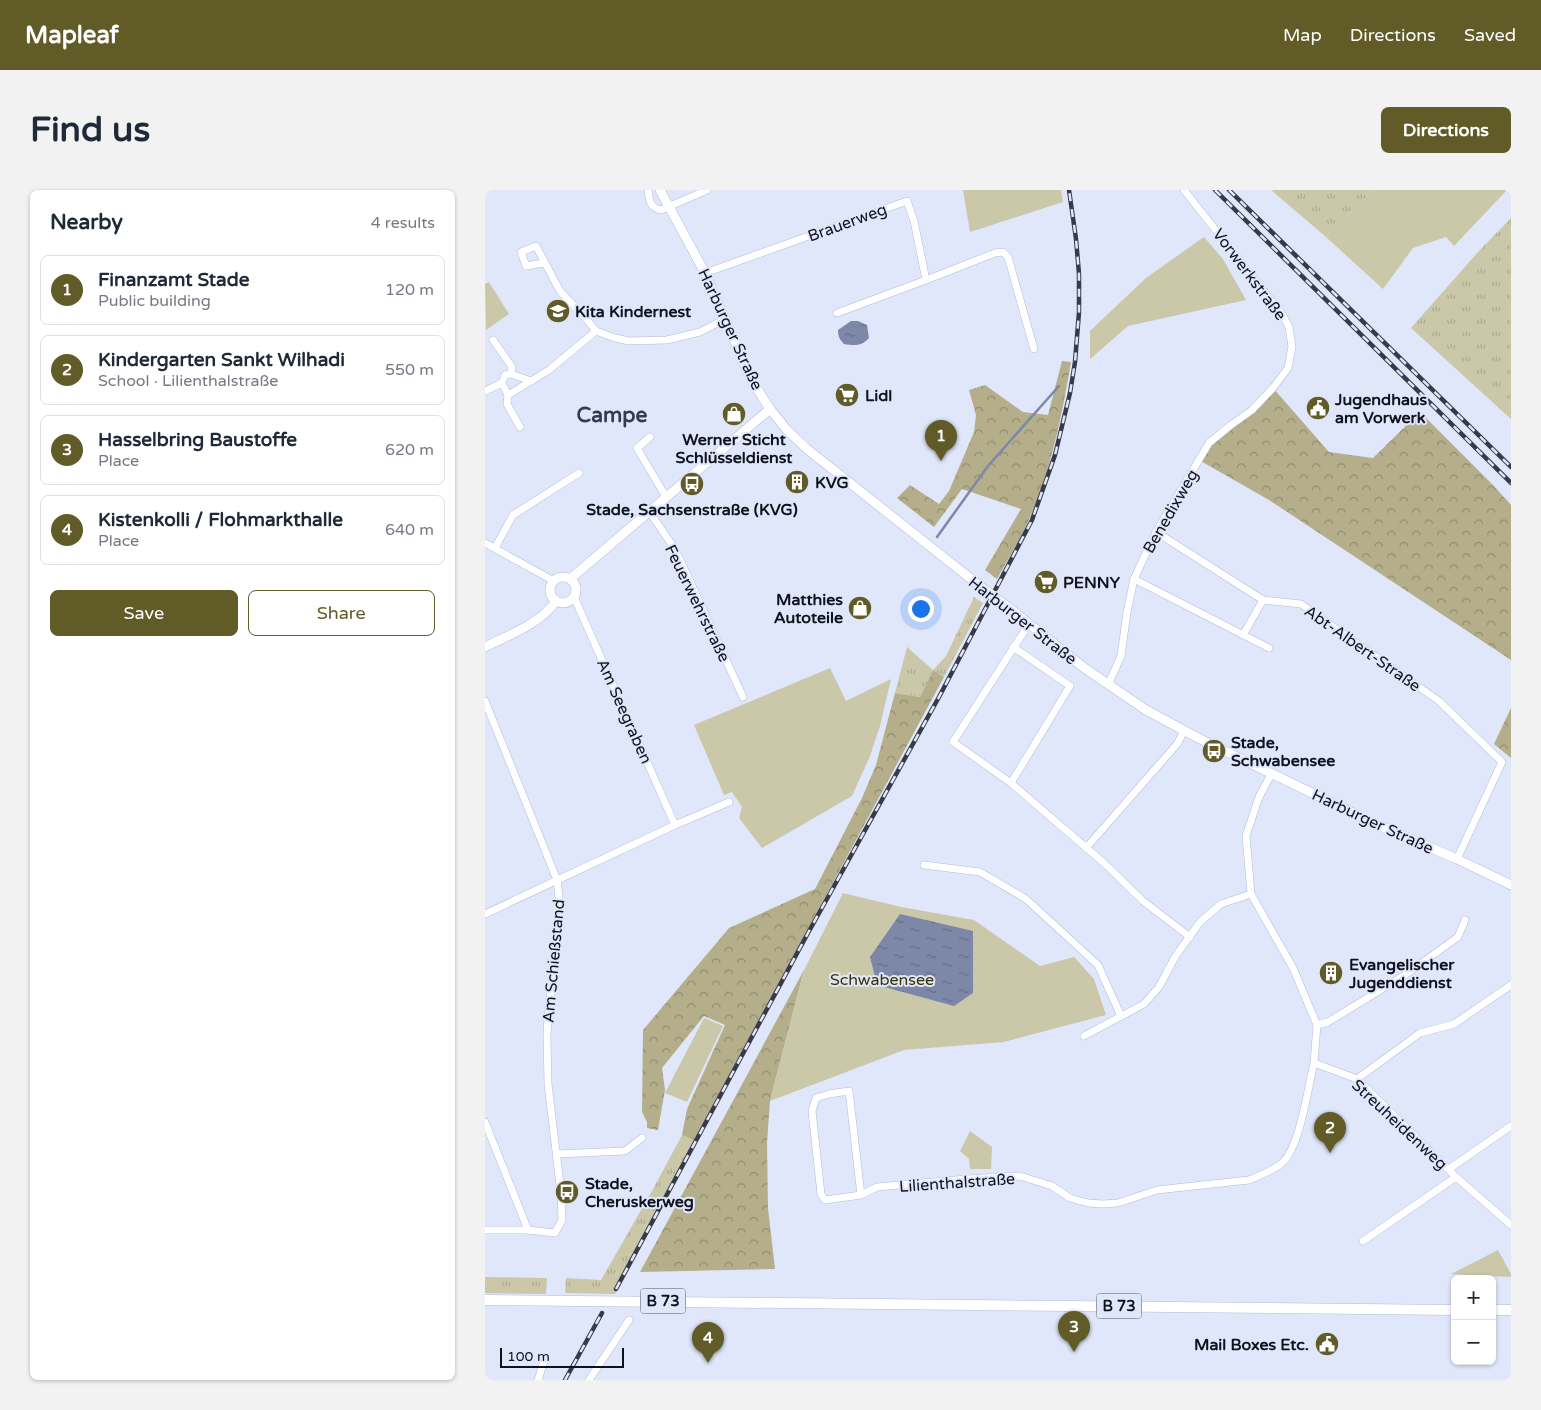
<!DOCTYPE html>
<html lang="en">
<head>
<meta charset="utf-8">
<style>
  :root { --surface:#fff; --page:#f2f2f3; --text:#1f2937; --muted:#747a83; --line:#e0e1e3; --accent:#615b27 }
  body { margin:0; font-family:"Varela Round",sans-serif; background:var(--page); color:var(--text) }
  .controls { position:absolute; right:15px; bottom:15px; display:grid; overflow:hidden; border-radius:8px; box-shadow:0 1px 4px #0004 }
  .controls button { width:45px; height:45px; display:grid; place-items:center; padding:0; border:0; border-bottom:1px solid var(--line); background:var(--surface); color:var(--text); font:25px sans-serif }
  .scale { position:absolute; left:15px; bottom:12px; width:124px; box-sizing:border-box; padding-left:5px; border:2px solid #0f121d; border-top:0; font-size:14px; line-height:18px; white-space:nowrap; color:#0f121d; -webkit-text-stroke:4px #e0e7fb; paint-order:stroke }
  .you { position:absolute; left:435px; top:418px; width:18px; height:18px; margin:-12px; border:4px solid #fff; border-radius:50%; background:#1a73e8; box-shadow:0 0 0 8px #1a73e833 }
  .badge { display:grid; place-items:center; width:32px; height:32px; border-radius:50%; background:var(--accent); color:#fff; font-size:16px; font-weight:700 }
  .pin { position:absolute; translate:-50% -41px; filter:drop-shadow(0 1px 2px #0008) }
  .pin::after { content:''; position:absolute; top:26px; width:18px; height:15px; background:inherit; clip-path:polygon(0 0,100% 0,50% 100%) }
  .list { margin:0; padding:0; list-style:none }
  h2 { display:flex; justify-content:space-between; align-items:center; height:65px; margin:0; padding:0 20px; font-size:21px }
  h2 small { font-size:16px; font-weight:400; color:var(--muted) }
  .list li { display:grid; grid-template-columns:32px 1fr auto; gap:15px; align-items:center; box-sizing:border-box; height:70px; margin:0 10px 10px; padding:0 10px; border:1px solid var(--line); border-radius:8px }
  .list b { display:block; font-size:19px; white-space:nowrap }
  .list p { margin:0; font-size:16px; white-space:nowrap; color:var(--muted) }
  .list em { font-size:16px; font-style:normal; color:var(--muted) }
  .actions { display:flex; gap:10px; padding:15px 20px }
  .actions a { flex:1; padding:11px 0; border:1px solid var(--accent); border-radius:8px; text-align:center; font-size:18px; color:var(--accent) }
  .actions .main { background:var(--accent); color:#fff }
  .map { position:relative; flex:none; width:1026px; height:1190px; overflow:hidden; border-radius:8px }
  header { display:flex; align-items:center; gap:30px; box-sizing:border-box; height:70px; padding:0 25px; background:var(--accent); color:#fff }
  header strong { font-size:24px }
  nav { display:flex; gap:28px; margin-inline-start:auto; font-size:18px }
  .intro { display:flex; align-items:center; justify-content:space-between; box-sizing:border-box; height:120px; padding:0 30px }
  h1 { margin:0; font-size:35px }
  .button { padding:12px 22px; border-radius:8px; background:var(--accent); color:#fff; font-size:18px; font-weight:700 }
  main { display:flex; gap:30px; padding:0 30px }
  aside { flex:1; background:var(--surface); border-radius:8px; box-shadow:0 1px 4px #0004 }
  .map>svg:first-child { display:block }
</style>
</head>
<body>
<header>
<strong>Mapleaf</strong>
<nav><a>Map</a><a>Directions</a><a>Saved</a></nav>
</header>
<div class="intro"><h1>Find us</h1><a class="button">Directions</a></div>
<main>
<aside>
<h2>Nearby<small>4 results</small></h2>
<ul class="list">
<li><span class="badge">1</span><div><b>Finanzamt Stade</b><p>Public building</p></div><em>120 m</em></li>
<li><span class="badge">2</span><div><b>Kindergarten Sankt Wilhadi</b><p>School · Lilienthalstraße</p></div><em>550 m</em></li>
<li><span class="badge">3</span><div><b>Hasselbring Baustoffe</b><p>Place</p></div><em>620 m</em></li>
<li><span class="badge">4</span><div><b>Kistenkolli / Flohmarkthalle</b><p>Place</p></div><em>640 m</em></li>
</ul>
<div class="actions"><a class="main">Save</a><a>Share</a></div>
</aside>
<div class="map">
<svg width="1026" height="1190" viewBox="0 0 1026 1190">
  <defs>
    <pattern id="grass-tufts" width="24" height="20" patternUnits="userSpaceOnUse" patternTransform="scale(1.25)"><rect width="24" height="20" fill="#cbc7a9"/><path d="M3 7l-1-3M5 7V3M7 7l1-3M15 17l-1-3M17 17v-4M19 17l1-3" fill="none" stroke="#adaa91"/></pattern>
    <pattern id="forest-crowns" width="20" height="18" patternUnits="userSpaceOnUse" patternTransform="scale(1.25)"><rect width="20" height="18" fill="#b4af8a"/><path d="M2 6a3 3 0 1 1 6 0M12 15a3 3 0 1 1 6 0" fill="none" stroke="#918d70"/></pattern>
    <pattern id="water-ripples" width="26" height="14" patternUnits="userSpaceOnUse" patternTransform="scale(1.25)"><rect width="26" height="14" fill="#7d87a8"/><path d="M2 4q2-2 4 0t4 0M15 11q2-2 4 0t4 0" fill="none" stroke="#656d88"/></pattern>
  </defs>
  <rect width="100%" height="100%" fill="#e0e7fb"/>
  <g fill="url(#grass-tufts)">
    <polygon points="786,0 888,0 841,47"/>
    <polygon points="1026,28 1026,229 926,138 993,62"/>
    <polygon points="489,407 498,413 459,487 448,480 435,507 410,503 422,457 448,480 461,466"/>
    <polygon points="197,945 209,950 130,1104 80,1103 81,1088 116,1090 167,1001"/>
    <polygon points="0,1087 62,1088 61,1104 0,1103"/>
  </g>
  <g fill="url(#forest-crowns)">
    <path d="M577,171L586,172C578,219 569,266 552,310C542,338 526,364 512,389L500,380L536,319L477,299L449,337L412,308L425,295L454,314L464,301L489,242L491,225L484,200L500,195L538,222L563,225Z"/>
    <polygon points="788,198 844,262 888,268 935,222 1008,295 1026,315 1026,470 784,310 714,270 724,253"/>
    <polygon points="448,480 459,487 209,950 197,945 202,919 240,835 219,826 177,878 180,900 173,940 162,938 162,932 157,922 158,840 244,738 330,699 377,608 391,575 410,503 435,507"/>
    <polygon points="1026,518 1026,568 1009,554"/>
    <polygon points="319,780 285,911 282,953 283,1018 290,1079 155,1082"/>
  </g>
  <g fill="#cbc7a9">
    <polygon points="478,0 576,0 578,12 485,42"/>
    <polygon points="888,0 1022,0 969,56 961,47 928,58 898,99 841,47"/>
    <polygon points="719,47 738,69 761,110 643,136 605,169 605,141 661,88"/>
    <polygon points="4,92 24,124 1,140 0,94"/>
    <polygon points="345,478 361,511 406,489 395,536 385,566 367,606 277,658 254,628 257,617 247,602 239,605 209,535"/>
    <polygon points="358,703 416,717 489,730 555,776 589,767 609,789 621,825 519,852 419,860 285,911 319,780"/>
    <polygon points="219,828 238,836 202,912 180,903"/>
    <polygon points="485,941 507,957 506,979 485,979 484,969 475,961"/>
    <polygon points="1013,1060 1026,1084 1026,1087 966,1084"/>
  </g>
  <g fill="url(#water-ripples)">
    <path d="M366,131H373L382,135L384,148C377,156 370,156 359,154C355,150 353,147 353,140Z"/>
    <polygon points="415,724 488,741 488,803 469,816 392,795 385,767"/>
  </g>
  <g fill="none" stroke-linecap="round" stroke-linejoin="round">
    <polyline stroke="#7d87a8" stroke-width="2.5" points="452,347 503,276 574,196"/>
    <g stroke="#b1bcdc" stroke-width="8">
      <g id="street">
        <path d="M163,0C164,10 165,18 176,20L222,0"/>
        <polyline points="59,73 41,76 36,62 51,56 75,101 103,131 111,141 130,148 144,151 182,150 215,142 240,129"/>
        <polyline points="220,83 422,11 429,31 441,90 352,123"/>
        <polyline points="441,90 510,63 518,62 523,67 549,159"/>
        <polyline points="8,150 27,177 26,184"/>
        <polyline points="0,201 17,193"/>
        <polyline points="23,205 64,180 111,141"/>
        <polyline points="23,205 17,193 20,185 26,184 46,191"/>
        <polyline points="23,205 22,214 35,237"/>
        <polyline points="165,247 152,258 181,307"/>
        <polyline points="164,321 187,355 197,374 258,507"/>
        <polyline points="671,342 778,410 816,414 954,511 1017,572 972,669"/>
        <polyline points="0,353 69,391"/>
        <polyline points="10,358 28,325 94,283"/>
        <polyline points="649,389 784,458"/>
        <polyline points="89,407 190,635"/>
        <polyline points="544,434 468,552 526,593 619,673 658,711 705,747"/>
        <polyline points="758,445 778,410"/>
        <polyline points="623,495 636,466 642,422 649,389 671,342 724,253 746,235 767,220 788,198 803,178 807,157 804,137 797,124 699,0"/>
        <polyline points="0,511 72,690 74,707 74,735 63,825 62,847 63,894 76,1003 77,1030 70,1043 43,1040 0,1040"/>
        <polyline points="787,583 774,607 761,646 766,704 808,778 832,835 829,873 872,889 971,987 1026,1035"/>
        <polyline points="526,593 585,496 528,457"/>
        <polyline points="601,658 693,553 699,540"/>
        <polyline points="439,675 495,682 541,709 613,775 636,826"/>
        <polyline points="0,724 190,635 244,612"/>
        <polyline points="832,835 843,832 920,785 973,747 980,730"/>
        <polyline points="599,846 659,814 674,797 690,767 715,732 736,714 766,704"/>
        <polyline points="872,889 935,843 969,834 1026,795"/>
        <polyline points="0,932 43,1040"/>
        <polyline points="72,964 140,961 157,948"/>
        <polyline points="964,979 1026,936"/>
        <path d="M376,1005L364,901L344,904L331,908L327,921L336,1004L340,1010L376,1005L392,997L482,989L535,986L567,996L585,1008L603,1013L618,1014L633,1013L672,1000L764,990C774,986 791,979 798,972C815,956 823,897 829,873"/>
        <polyline points="878,1051 971,987"/>
        <polyline points="53,1190 60,1168"/>
        <polyline points="104,1190 144,1130"/>
      </g>
    </g>
    <g stroke="#b1bcdc" stroke-width="10">
      <g id="secondary">
        <polyline points="175,0 220,83 266,189 285,219 302,240 322,259 495,396"/>
        <circle cx="78" cy="400" r="13"/>
        <polyline points="85,389 285,219"/>
        <polyline points="523,417 598,477 661,520 715,549 891,634 972,669 1026,695"/>
        <path d="M0,457C24,445 55,434 71,411"/>
      </g>
    </g>
    <g stroke="#b1bcdc" stroke-width="11">
      <g id="primary">
        <polyline points="0,1110 970,1120"/>
        <polyline points="1007,1120 1026,1120"/>
      </g>
    </g>
    <use href="#street" stroke="#fff" stroke-width="7"/>
    <use href="#secondary" stroke="#fff" stroke-width="9"/>
    <use href="#primary" stroke="#fff" stroke-width="10"/>
    <g stroke="#373a47" stroke-width="4.5">
      <g id="rail">
        <polyline points="730,0 1026,293"/>
        <polyline points="744,0 1026,277"/>
        <polyline points="131,1099 323,743 454,507 547,330 570,265 585,203 590,172 594,122 594,84 591,49 584,0"/>
        <polyline points="80,1190 117,1123"/>
      </g>
    </g>
    <use href="#rail" stroke="#e0e7fb" stroke-width="2.5" stroke-dasharray="8" stroke-linecap="butt"/>
    <g stroke="#b1bcdc" stroke-width="10" stroke-linecap="butt">
      <polyline id="secondary-bridge" points="495,396 523,417"/>
    </g>
    <use href="#secondary-bridge" stroke="#fff" stroke-width="9"/>
  </g>
  <defs>
    <g id="school-disc" transform="scale(1.25)"><circle r="9.5" fill="#615b27" stroke="#e0e7fb"/><path d="M0-5L7-2L0 1L-7-2ZM-4 1L0 2.5L4 1V4Q0 6-4 4Z" fill="#fff"/></g>
    <g id="supermarket-disc" transform="scale(1.25)"><circle r="9.5" fill="#615b27" stroke="#e0e7fb"/><path d="M-6-5.5h2.5l.6 2H6L4.5 2H-2.5L-4.4-4H-6ZM-1.5 3.2a1.3 1.3 0 1 0 .1 0ZM3 3.2a1.3 1.3 0 1 0 .1 0Z" fill="#fff"/></g>
    <g id="civic-disc" transform="scale(1.25)"><circle r="9.5" fill="#615b27" stroke="#e0e7fb"/><path d="M-.6-6.5H3V-4.5H.6V-3L4-1V1h2V6H-6V1h2V-1L-.6-3ZM-1.2 2.5V6h2.4V2.5Z" fill="#fff"/></g>
    <g id="shop-disc" transform="scale(1.25)"><circle r="9.5" fill="#615b27" stroke="#e0e7fb"/><path d="M-5-2.5h2.3a2.7 3.5 0 0 1 5.4 0H5L5.5 6h-11ZM-1.5-2.5h3a1.5 2.3 0 0 0-3 0Z" fill="#fff"/></g>
    <g id="building-disc" transform="scale(1.25)"><circle r="9.5" fill="#615b27" stroke="#e0e7fb"/><path d="M-4-6H4V6H1V3H-1V6H-4ZM-2.5-4.3h1.7v1.8h-1.7ZM.8-4.3h1.7v1.8H.8ZM-2.5-1h1.7V.8h-1.7ZM.8-1h1.7V.8H.8Z" fill="#fff"/></g>
    <g id="bus-disc" transform="scale(1.25)"><circle r="9.5" fill="#615b27" stroke="#e0e7fb"/><path d="M-5-6H5V4H4V6H2V4H-2V6H-4V4H-5ZM-3.5-4V0h7V-4ZM-3.5 1.2v1.5H-2V1.2ZM2 1.2v1.5H3.5V1.2Z" fill="#fff"/></g>
  </defs>
  <g fill-rule="evenodd">
    <use href="#school-disc" x="73" y="121"/>
    <use href="#supermarket-disc" x="362" y="205"/>
    <use href="#civic-disc" x="833" y="218"/>
    <use href="#shop-disc" x="249" y="224"/>
    <use href="#building-disc" x="312" y="292"/>
    <use href="#bus-disc" x="207" y="294"/>
    <use href="#supermarket-disc" x="561" y="392"/>
    <use href="#shop-disc" x="375" y="418"/>
    <use href="#bus-disc" x="729" y="561"/>
    <use href="#building-disc" x="846" y="783"/>
    <use href="#bus-disc" x="82" y="1002"/>
    <use href="#civic-disc" x="842" y="1154"/>
  </g>
  <g text-anchor="middle" stroke-width="4" stroke-linejoin="round" paint-order="stroke">
    <g fill="#e0e7fb" stroke="#4e5260" stroke-width="1">
      <rect x="155.5" y="1098.5" width="45" height="25" rx="4"/>
      <rect x="611.5" y="1103.5" width="45" height="25" rx="4"/>
    </g>
    <g font-size="15" font-weight="bold" fill="#0f121d">
      <text x="178" y="1116">B 73</text>
      <text x="634" y="1121">B 73</text>
    </g>
    <g font-size="16" fill="#0f121d" stroke="#e0e7fb">
      <text transform="translate(362 32) rotate(-20)" y="6">Brauerweg</text>
      <text transform="translate(765 84) rotate(53)" y="6">Vorwerkstraße</text>
      <text transform="translate(246 139) rotate(65)" y="6">Harburger Straße</text>
      <text transform="translate(685 321) rotate(-60)" y="6">Benedixweg</text>
      <text transform="translate(213 413) rotate(64)" y="6">Feuerwehrstraße</text>
      <text transform="translate(538 430) rotate(38)" y="6">Harburger Straße</text>
      <text transform="translate(878 458) rotate(35)" y="6">Abt-Albert-Straße</text>
      <text transform="translate(140 521) rotate(66)" y="6">Am Seegraben</text>
      <text transform="translate(888 631) rotate(25)" y="6">Harburger Straße</text>
      <text transform="translate(68 771) rotate(-85)" y="6">Am Schießstand</text>
      <text transform="translate(915 934) rotate(43)" y="6">Streuheidenweg</text>
      <text transform="translate(472 992) rotate(-4)" y="6">Lilienthalstraße</text>
    </g>
    <g font-size="16" font-weight="bold" fill="#0f121d" stroke="#e0e7fb" text-anchor="start">
      <text x="90" y="127">Kita Kindernest</text>
      <text x="380" y="211">Lidl</text>
      <text x="850" y="215">Jugendhaus<tspan x="850" dy="18">am Vorwerk</tspan></text>
      <text x="249" y="255" text-anchor="middle">Werner Sticht<tspan x="249" dy="18">Schlüsseldienst</tspan></text>
      <text x="330" y="298">KVG</text>
      <text x="207" y="325" text-anchor="middle">Stade, Sachsenstraße (KVG)</text>
      <text x="578" y="398">PENNY</text>
      <text x="358" y="415" text-anchor="end">Matthies<tspan x="358" dy="18">Autoteile</tspan></text>
      <text x="746" y="558">Stade,<tspan x="746" dy="18">Schwabensee</tspan></text>
      <text x="864" y="780">Evangelischer<tspan x="864" dy="18">Jugenddienst</tspan></text>
      <text x="100" y="999">Stade,<tspan x="100" dy="18">Cheruskerweg</tspan></text>
      <text x="824" y="1160" text-anchor="end">Mail Boxes Etc.</text>
    </g>
    <g font-size="16" fill="#373100" stroke="#e0e7fb">
      <text x="397" y="795">Schwabensee</text>
    </g>
    <g font-size="21" font-weight="bold" fill="#323a54" stroke="#e0e7fb">
      <text x="127" y="232">Campe</text>
    </g>
  </g>
</svg>
<div class="controls">
<button>+</button>
<button>−</button>
</div>
<div class="scale">100 m</div>
<div class="you"></div>
<div class="pin badge" style="left:456px;top:271px">1</div>
<div class="pin badge" style="left:845px;top:963px">2</div>
<div class="pin badge" style="left:589px;top:1162px">3</div>
<div class="pin badge" style="left:223px;top:1173px">4</div>
</div>
</main>
</body>
</html>
